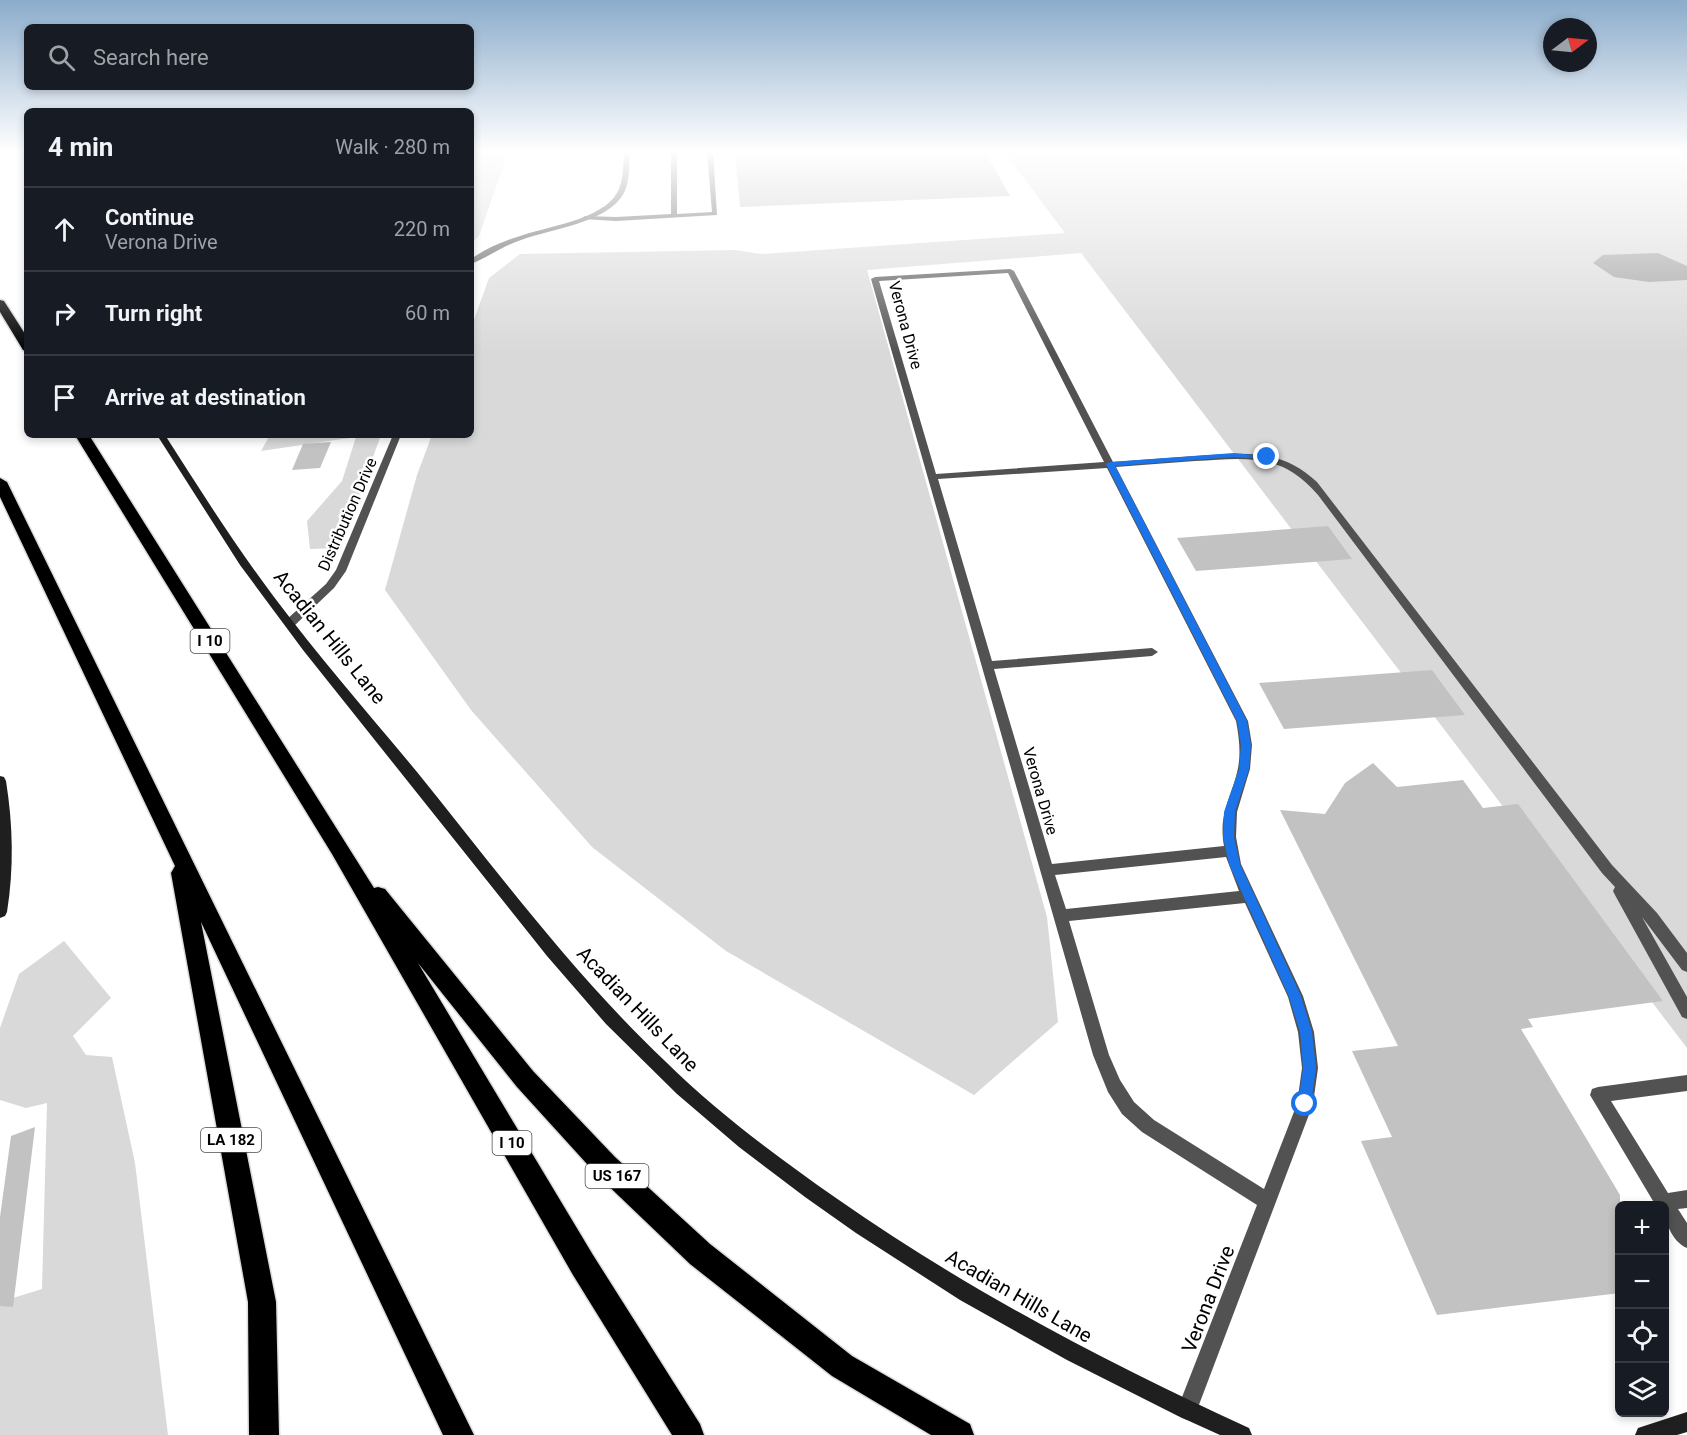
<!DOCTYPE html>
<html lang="en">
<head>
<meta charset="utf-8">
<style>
  :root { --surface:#171b24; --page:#242831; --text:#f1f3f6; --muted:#9ea1a6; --line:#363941 }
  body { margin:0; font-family:Roboto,sans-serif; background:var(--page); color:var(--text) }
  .controls { position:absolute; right:18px; bottom:18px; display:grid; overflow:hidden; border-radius:9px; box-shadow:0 3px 9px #0003 }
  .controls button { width:54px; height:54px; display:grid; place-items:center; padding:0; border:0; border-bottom:2px solid var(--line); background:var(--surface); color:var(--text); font:30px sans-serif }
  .compass { position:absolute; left:1543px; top:18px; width:54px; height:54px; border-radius:50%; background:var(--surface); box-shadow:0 3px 9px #0003; rotate:74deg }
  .stop { position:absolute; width:18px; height:18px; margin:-14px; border:4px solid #1a73e8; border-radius:50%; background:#fff }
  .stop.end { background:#1a73e8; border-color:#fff; box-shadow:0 2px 6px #0008 }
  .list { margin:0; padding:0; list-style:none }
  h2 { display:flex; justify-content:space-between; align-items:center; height:78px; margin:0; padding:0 24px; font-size:26px }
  h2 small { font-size:20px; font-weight:400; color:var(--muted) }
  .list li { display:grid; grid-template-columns:39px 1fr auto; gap:18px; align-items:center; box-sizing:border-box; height:84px; padding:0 24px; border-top:2px solid var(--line) }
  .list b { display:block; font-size:22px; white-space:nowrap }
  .list p { margin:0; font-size:20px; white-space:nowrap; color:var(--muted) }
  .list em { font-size:20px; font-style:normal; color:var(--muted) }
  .icon { flex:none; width:33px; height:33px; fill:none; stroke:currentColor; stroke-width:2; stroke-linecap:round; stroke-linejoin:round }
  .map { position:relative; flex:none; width:1687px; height:1435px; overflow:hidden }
  .search { position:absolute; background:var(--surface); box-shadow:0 3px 9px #0003; left:24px; top:24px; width:450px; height:66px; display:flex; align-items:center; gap:15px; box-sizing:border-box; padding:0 21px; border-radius:9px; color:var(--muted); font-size:22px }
  .panel { position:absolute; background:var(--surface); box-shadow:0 3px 9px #0003; left:24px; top:108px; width:450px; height:330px; border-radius:9px }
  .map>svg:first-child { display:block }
</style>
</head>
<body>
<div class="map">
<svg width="1687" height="1435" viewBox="0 0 1687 1435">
  <rect width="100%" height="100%" fill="#fff"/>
  <g fill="#d9d9d9">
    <polygon points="471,152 508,152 479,236 471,243"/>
    <polygon points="1004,152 1687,152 1687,1048 1081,253 867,270 1047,917 1058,1022 974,1095 726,951 592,847 471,710 385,590 417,475 432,435 471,435 471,328 489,278 520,254 735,250 761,254 1065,233"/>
    <polygon points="270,435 381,435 340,548 310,549 307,521 342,481 356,437 261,451"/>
    <polygon points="64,941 111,998 73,1036 86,1055 112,1057 135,1163 168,1435 0,1435 0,1302 42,1289 47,1103 26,1108 0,1100 0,1028 19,974"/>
  </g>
  <polygon fill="#a0a0a0" points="1658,253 1687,266 1687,280 1649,282 1614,277 1593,263 1603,255"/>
  <g fill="#c2c2c2">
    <polygon points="735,152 985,152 1010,196 740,207"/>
    <polygon points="331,442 320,468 292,470 303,444"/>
    <polygon points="1328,526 1352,559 1196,571 1177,538"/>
    <polygon points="1432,670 1465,715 1284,729 1259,683"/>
    <polygon points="1373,763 1397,787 1463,780 1483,808 1518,804 1663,1001 1528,1019 1533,1027 1521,1029 1620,1195 1620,1293 1437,1315 1361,1141 1392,1137 1352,1051 1398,1046 1280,810 1325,814 1345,783"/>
    <polygon points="35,1127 13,1307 0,1306 0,1217 11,1136"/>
  </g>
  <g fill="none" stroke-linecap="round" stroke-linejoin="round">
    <g stroke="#dbdbdb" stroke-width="3">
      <g id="highway">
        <polygon points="0,300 4,301 27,337 27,351 23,350 0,312"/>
        <polygon points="75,435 89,435 374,888 378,887 385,889 533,1071 615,1157 710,1244 852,1356 970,1424 974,1435 931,1435 832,1376 690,1264 597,1175 517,1087 418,963 593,1255 700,1424 704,1435 672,1435 573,1275 332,854"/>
        <polygon points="0,478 7,482 474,1435 443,1435 201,922 276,1302 279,1435 249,1435 248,1302 171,873 175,866 0,497"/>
      </g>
    </g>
    <g fill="#525252" fill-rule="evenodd">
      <polygon points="671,152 677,152 677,214 712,212 707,152 713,152 717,215 616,221 583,219 582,218 585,216 616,217 671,214"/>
      <path d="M1010,269L1014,271L1113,462C1140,460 1168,458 1196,456C1243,453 1280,447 1317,482L1612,865L1657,913L1687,953V972L1682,970L1642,917L1687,997V1019L1682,1017L1615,895L1613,891L1615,887L1602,873L1318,495C1281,452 1246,458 1195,461C1168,463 1142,465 1116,467L1248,721L1252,745L1250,769L1237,812L1236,837L1241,864L1303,996L1314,1032L1318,1068L1313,1104L1197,1410L1194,1417L1187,1420L1180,1417L1177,1410L1257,1205L1142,1132L1122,1114L1108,1092L1093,1055L871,279L875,277ZM1008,273L1104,462L936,474L879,281ZM1107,468L1236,721C1239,737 1241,752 1238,768C1232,797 1218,813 1224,846L1052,864L994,669L1152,656L1158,652L1152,648L992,661L938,479ZM1226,857L1239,891L1066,909L1055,875ZM1245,903L1288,997L1298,1032L1302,1068L1297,1104L1264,1189L1154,1120L1134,1102L1120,1080L1109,1055L1069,921Z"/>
      <path d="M1687,1075V1091L1611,1101L1668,1193L1687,1190V1208L1678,1209L1687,1223V1248C1672,1242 1664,1220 1664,1206H1656L1590,1095L1592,1089L1598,1087Z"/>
    </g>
    <g fill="#525252" fill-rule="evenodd">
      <path d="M624,152H630C629,166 630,181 624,193C608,223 550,229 521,240C503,246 488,257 471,264V259C485,249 501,242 517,237C544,227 602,220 617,193C624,181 623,165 624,152Z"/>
      <polygon points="393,435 401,435 346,571 334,588 294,626 286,626 285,623 286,620 326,584 336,570"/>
    </g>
    <g fill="#1f1f1f" fill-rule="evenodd">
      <polygon points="22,152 27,152 27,161 24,159"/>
      <path d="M157,435H165C200,490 235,545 274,597C319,657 369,714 417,772C497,871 573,974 666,1062C718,1113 777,1157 836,1198C966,1289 1105,1362 1249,1428L1252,1435H1220L1178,1416L1067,1360L960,1300L856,1233L805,1197L739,1147L677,1094L606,1024L547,956L303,650L240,565Z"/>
      <path d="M0,776L4,777L6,781C13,825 14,868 7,912L5,916L0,918Z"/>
      <polygon points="1687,1412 1687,1432 1677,1435 1635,1435 1638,1428"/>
    </g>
    <use href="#highway" fill="#000" fill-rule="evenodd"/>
  </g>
  <linearGradient id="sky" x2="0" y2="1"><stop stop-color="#8baccb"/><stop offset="0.43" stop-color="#fff"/><stop offset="1" stop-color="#fff" stop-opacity="0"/></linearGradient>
  <rect width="1687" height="353" fill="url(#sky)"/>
  <polygon fill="#1a73e8" points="1234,453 1271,457 1267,459 1234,457 1115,466 1247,721 1251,745 1249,769 1235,812 1234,837 1240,864 1301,996 1312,1032 1316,1068 1311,1104 1310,1109 1305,1111 1300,1109 1298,1104 1303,1068 1300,1032 1289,997 1229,864 1223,837 1224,812 1239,769 1241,745 1237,721 1106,464 1110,462"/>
  <g text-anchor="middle" stroke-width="5" stroke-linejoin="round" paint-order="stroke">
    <g fill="#fff" stroke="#4c4c4c" stroke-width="1.5">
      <rect x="190.5" y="629" width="39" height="24" rx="4.5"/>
      <rect x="201" y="1128" width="60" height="24" rx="4.5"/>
      <rect x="492.5" y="1131" width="39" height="24" rx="4.5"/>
      <rect x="585.5" y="1164" width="63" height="24" rx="4.5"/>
    </g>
    <g font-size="15" font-weight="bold" fill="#000">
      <text x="210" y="646">I 10</text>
      <text x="231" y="1145">LA 182</text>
      <text x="512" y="1148">I 10</text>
      <text x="617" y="1181">US 167</text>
    </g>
    <g font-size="16" fill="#000" stroke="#fff">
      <text transform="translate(906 325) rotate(75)" y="6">Verona Drive</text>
      <text transform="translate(347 514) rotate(-66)" y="6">Distribution Drive</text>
      <text transform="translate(1041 791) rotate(74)" y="6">Verona Drive</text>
    </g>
    <g font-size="20" fill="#000" stroke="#fff">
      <text transform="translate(330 637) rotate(51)" y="7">Acadian Hills Lane</text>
      <text transform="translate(638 1009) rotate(46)" y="7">Acadian Hills Lane</text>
      <text transform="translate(1019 1296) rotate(30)" y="7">Acadian Hills Lane</text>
      <text transform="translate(1208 1299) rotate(-69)" y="7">Verona Drive</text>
    </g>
  </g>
</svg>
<div class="controls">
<button>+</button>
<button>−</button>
<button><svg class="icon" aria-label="locate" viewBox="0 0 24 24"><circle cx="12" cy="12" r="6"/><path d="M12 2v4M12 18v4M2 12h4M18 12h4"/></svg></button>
<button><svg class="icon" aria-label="layers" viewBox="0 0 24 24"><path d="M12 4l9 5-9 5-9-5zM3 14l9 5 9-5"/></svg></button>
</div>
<svg class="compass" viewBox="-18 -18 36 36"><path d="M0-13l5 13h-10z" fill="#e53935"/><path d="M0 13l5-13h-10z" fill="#9ea1a6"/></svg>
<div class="stop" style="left:1305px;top:1104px"></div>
<div class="stop end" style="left:1267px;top:457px"></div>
<div class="search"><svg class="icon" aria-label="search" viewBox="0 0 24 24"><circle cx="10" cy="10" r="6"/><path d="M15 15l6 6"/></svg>Search here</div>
<section class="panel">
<h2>4 min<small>Walk · 280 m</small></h2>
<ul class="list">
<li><svg class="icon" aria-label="ahead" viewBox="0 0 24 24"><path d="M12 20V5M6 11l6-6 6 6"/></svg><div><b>Continue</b><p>Verona Drive</p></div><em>220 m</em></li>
<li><svg class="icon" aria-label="right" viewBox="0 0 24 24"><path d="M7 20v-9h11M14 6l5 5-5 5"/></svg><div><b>Turn right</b></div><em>60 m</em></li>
<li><svg class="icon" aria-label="arrive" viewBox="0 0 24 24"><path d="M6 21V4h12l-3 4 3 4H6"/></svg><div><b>Arrive at destination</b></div></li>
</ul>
</section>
</div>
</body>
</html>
